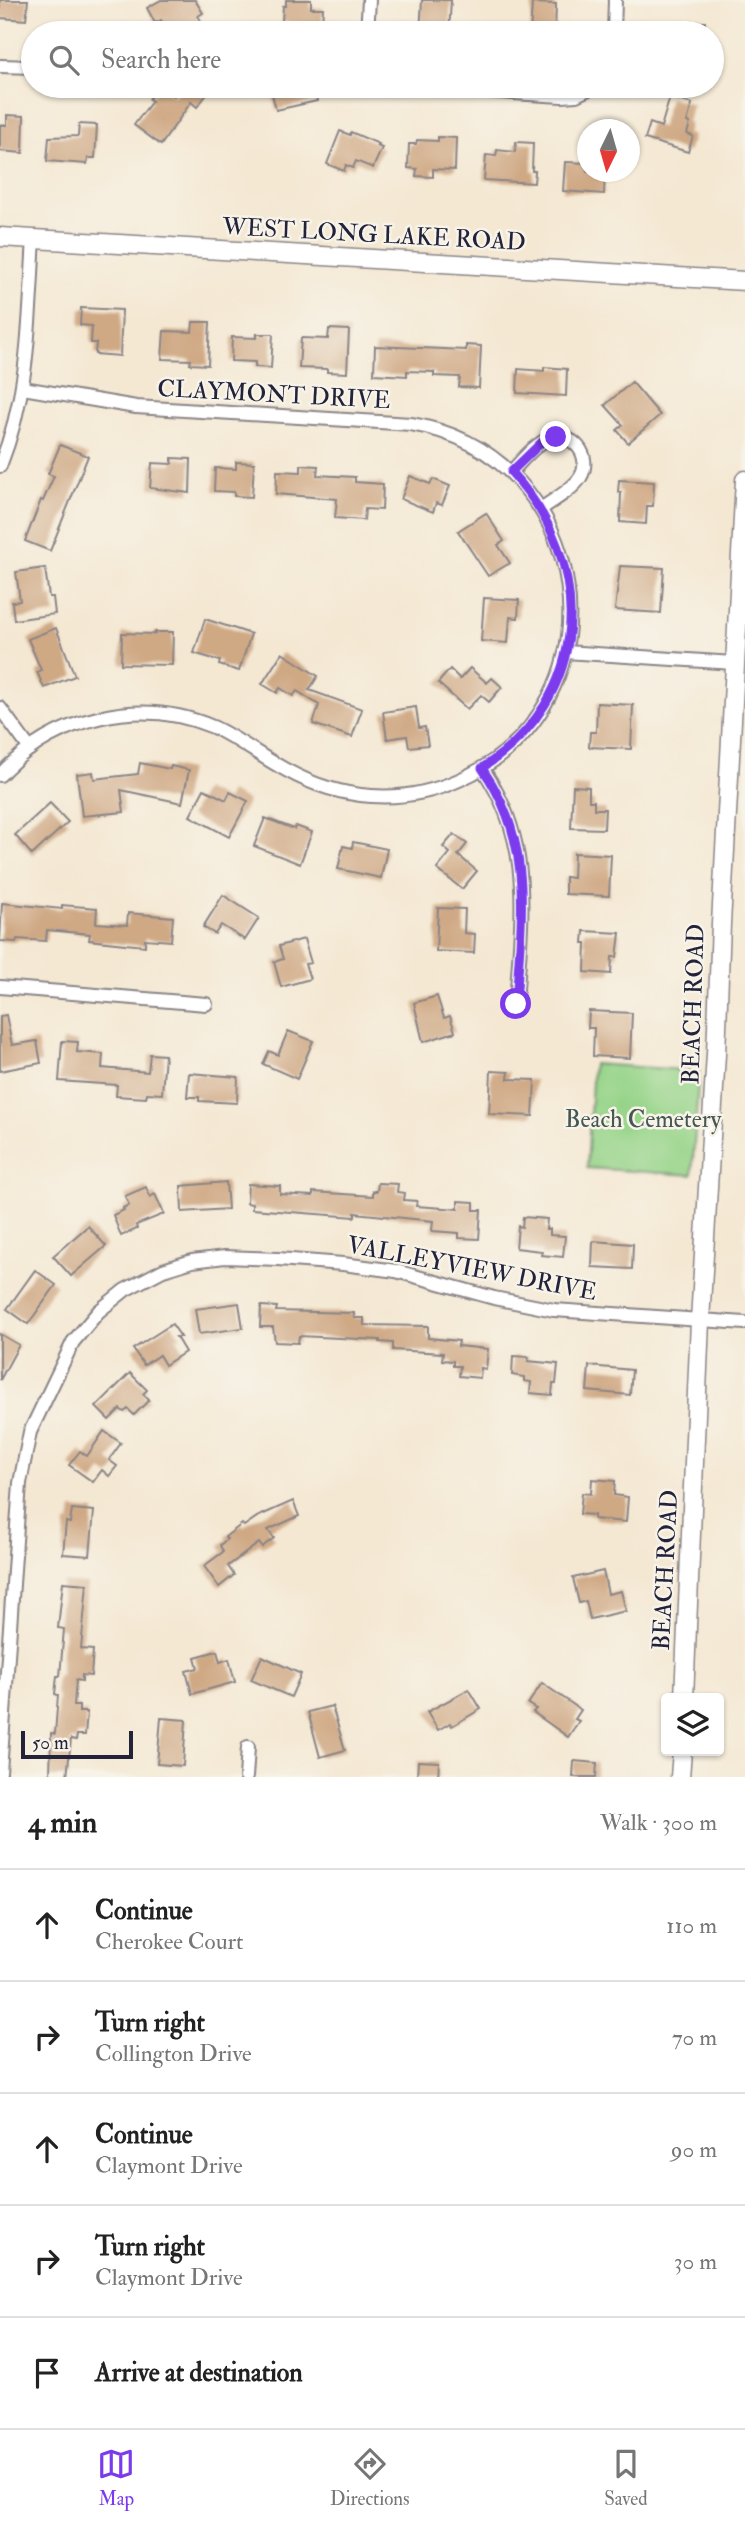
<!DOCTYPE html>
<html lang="en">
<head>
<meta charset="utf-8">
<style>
  :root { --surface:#fff; --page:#f6f6f6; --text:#222; --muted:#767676; --line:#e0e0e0; --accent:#7c3aed }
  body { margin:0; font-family:"IM FELL Double Pica",serif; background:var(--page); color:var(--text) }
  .controls { position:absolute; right:21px; bottom:21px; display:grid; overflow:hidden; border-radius:7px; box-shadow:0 2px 5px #0004 }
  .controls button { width:63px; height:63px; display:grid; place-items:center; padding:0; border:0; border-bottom:2px solid var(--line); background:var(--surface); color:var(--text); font:35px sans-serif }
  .compass { position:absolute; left:577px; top:119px; width:63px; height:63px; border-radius:50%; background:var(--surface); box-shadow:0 2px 5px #0004; rotate:185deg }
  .scale { position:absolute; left:21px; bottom:18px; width:112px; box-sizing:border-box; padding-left:7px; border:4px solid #22223b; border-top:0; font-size:19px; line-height:24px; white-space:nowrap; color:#22223b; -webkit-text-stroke:5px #f7f3e8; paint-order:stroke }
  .stop { position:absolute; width:21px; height:21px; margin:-16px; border:5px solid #7c3aed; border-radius:50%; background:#fff }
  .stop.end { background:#7c3aed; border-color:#fff; box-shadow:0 2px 7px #0008 }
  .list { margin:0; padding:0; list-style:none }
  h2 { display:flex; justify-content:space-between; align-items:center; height:91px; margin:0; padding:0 28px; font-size:30px }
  h2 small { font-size:23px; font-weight:400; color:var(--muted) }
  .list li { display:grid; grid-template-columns:46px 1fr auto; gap:21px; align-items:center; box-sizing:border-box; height:112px; padding:0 28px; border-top:2px solid var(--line) }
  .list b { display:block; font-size:26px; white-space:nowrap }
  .list p { margin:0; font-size:23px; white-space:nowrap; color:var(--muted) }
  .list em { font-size:23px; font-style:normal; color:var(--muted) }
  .icon { flex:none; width:38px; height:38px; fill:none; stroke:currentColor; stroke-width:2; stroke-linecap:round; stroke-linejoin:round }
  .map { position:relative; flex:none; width:745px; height:1777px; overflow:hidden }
  .search { position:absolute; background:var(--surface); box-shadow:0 2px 5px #0004; left:21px; right:21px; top:21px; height:77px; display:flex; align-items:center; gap:18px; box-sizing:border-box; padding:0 24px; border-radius:38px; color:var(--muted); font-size:26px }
  .sheet { height:651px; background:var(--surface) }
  nav { display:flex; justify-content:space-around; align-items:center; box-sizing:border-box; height:98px; border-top:2px solid var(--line); background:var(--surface); font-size:19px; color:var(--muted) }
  nav a { display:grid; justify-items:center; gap:4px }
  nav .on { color:var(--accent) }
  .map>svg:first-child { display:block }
</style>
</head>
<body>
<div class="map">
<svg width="745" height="1777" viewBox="0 0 745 1777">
  <rect width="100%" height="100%" fill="#f7f3e8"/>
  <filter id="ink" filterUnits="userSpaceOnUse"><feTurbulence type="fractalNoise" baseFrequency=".0143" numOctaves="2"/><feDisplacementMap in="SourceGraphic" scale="14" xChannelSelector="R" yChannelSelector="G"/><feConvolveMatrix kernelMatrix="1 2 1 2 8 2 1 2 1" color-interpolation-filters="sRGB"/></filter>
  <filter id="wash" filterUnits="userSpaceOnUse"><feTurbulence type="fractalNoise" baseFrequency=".00686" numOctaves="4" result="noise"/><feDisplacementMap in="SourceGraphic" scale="28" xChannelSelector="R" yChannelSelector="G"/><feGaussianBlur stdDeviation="1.57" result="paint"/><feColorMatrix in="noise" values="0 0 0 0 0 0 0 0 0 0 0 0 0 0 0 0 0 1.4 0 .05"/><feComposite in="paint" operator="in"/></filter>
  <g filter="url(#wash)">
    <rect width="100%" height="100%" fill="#f4e8d3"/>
    <polygon fill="#96d489" stroke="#5c7b62" stroke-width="2" points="593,1064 699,1071 692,1175 587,1168"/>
    <g id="blocks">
      <g fill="#cfa884">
        <polygon points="0,0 28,0 26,20 0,18"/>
        <polygon points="161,0 195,0 203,13 198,16 208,33 169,33 161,20 155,23 147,8"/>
        <polygon points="286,0 311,0 311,8 323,8 322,25 282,22 283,6 286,6"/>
        <polygon points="422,0 451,0 449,33 420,33"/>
        <polygon points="532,3 556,4 555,33 530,33"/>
        <polygon points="667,22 705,22 705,33 666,33"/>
        <polygon points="159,86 174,96 182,86 199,86 208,93 197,107 191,102 161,145 134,125 152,101 149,99"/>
        <polygon points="275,86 314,86 317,101 276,110 272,94 276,93"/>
        <polygon points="670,97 692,104 687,122 690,123 687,134 693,136 688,152 645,139 650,123 661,127"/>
        <polygon points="7,115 24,116 23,153 0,151 0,125 7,125"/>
        <polygon points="79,124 97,125 95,158 88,158 87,164 47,161 49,137 78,136"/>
        <polygon points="340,131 350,135 351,132 379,144 377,146 382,148 373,168 356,161 353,168 346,165 344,171 327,164"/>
        <polygon points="438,137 456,138 455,170 433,169 433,177 416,176 417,169 408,168 409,144 416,144 417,140 438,141"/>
        <polygon points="516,142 533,143 532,171 535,171 534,183 484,180 486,155 496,156 497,150 515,152"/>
        <polygon points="565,162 587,163 587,172 605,172 604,194 563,191"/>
        <polygon points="81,308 122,310 120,356 95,354 96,343 91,343 92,326 80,325"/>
        <polygon points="193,322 210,322 208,365 190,364 191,360 162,359 164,331 192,332"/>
        <polygon points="329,329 349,330 347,373 327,372 327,369 299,368 301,338 328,339"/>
        <polygon points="257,334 273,334 271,368 255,367 255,362 231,361 232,337 257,338"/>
        <polygon points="466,345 481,346 479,388 459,387 460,377 434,376 434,372 407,371 407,376 374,374 375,346 466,350"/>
        <polygon points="544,367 567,369 566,396 517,393 518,369 544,371"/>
        <polygon points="632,382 660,415 628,443 617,430 623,425 605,405"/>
        <polygon points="60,445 88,456 50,551 25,541 41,500 43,501 54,476 48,474"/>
        <polygon points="172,458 191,459 190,493 150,488 152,463 172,464"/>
        <polygon points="236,462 254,463 252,497 234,496 234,492 214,491 215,468 236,469"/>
        <polygon points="301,465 318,466 317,475 355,477 355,482 383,484 382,510 365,509 364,520 335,518 337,499 276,494 277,471 301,472"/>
        <polygon points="410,476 430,484 433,479 450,486 442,505 436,503 433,512 401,499"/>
        <polygon points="619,480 654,482 653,506 647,506 646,524 620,522 621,492 618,492"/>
        <polygon points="486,513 504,541 498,545 510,563 488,576 458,531"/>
        <polygon points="620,566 664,568 661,613 615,610"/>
        <polygon points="45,568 49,597 53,597 55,614 14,620 12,602 20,601 16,572"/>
        <polygon points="484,598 519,600 518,618 510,617 508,643 481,641"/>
        <polygon points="205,619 251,634 239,671 219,665 220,661 194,653"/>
        <polygon points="56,628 75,676 44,688 37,672 41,670 28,639"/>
        <polygon points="155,632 173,632 172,665 121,664 122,633 155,634"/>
        <polygon points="282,653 318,676 309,690 362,709 352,737 313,724 319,705 297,691 293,696 280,688 277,693 262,684"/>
        <polygon points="470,668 487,683 492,678 502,687 489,702 481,695 467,709 438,683 450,669 460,679"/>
        <polygon points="597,703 633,705 631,749 589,747 590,732 596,732"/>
        <polygon points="416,707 419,728 425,727 428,745 409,747 407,736 387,739 383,712"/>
        <polygon points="140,763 170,769 171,766 189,770 182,803 121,790 124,812 82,816 77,774 93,772 94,779 138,774"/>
        <polygon points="573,786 589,787 589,801 594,801 594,809 605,809 604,829 571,828"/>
        <polygon points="204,789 226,800 230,792 248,801 229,837 190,816"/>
        <polygon points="50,803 68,822 32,855 15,835"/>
        <polygon points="265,818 294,829 296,826 312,832 300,864 254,846"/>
        <polygon points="454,834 467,844 458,855 477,871 462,889 437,869 450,853 443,847"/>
        <polygon points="353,842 387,849 381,878 338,869 343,846 352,848"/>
        <polygon points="574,853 611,855 609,896 565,894 565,877 573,878"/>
        <polygon points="223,895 259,918 245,940 221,925 215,934 203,927"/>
        <polygon points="2,903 62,909 62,905 97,908 96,923 127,925 128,913 173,917 171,941 145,939 145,946 125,944 89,940 90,934 47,930 46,941 17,939 16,942 0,941"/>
        <polygon points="438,908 465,909 464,933 475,934 474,953 436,951"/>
        <polygon points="584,931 620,933 617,957 612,957 611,974 585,972 586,943 583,943"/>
        <polygon points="304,939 311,963 305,964 310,979 281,987 274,962 283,959 279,946"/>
        <polygon points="437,996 444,1018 450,1016 455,1032 423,1042 414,1003"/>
        <polygon points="589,1011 632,1013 630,1058 593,1056 594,1028 588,1028"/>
        <polygon points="6,1015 12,1045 37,1041 41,1063 0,1071 0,1016"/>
        <polygon points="288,1031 313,1041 297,1079 263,1064 269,1051 278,1055"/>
        <polygon points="62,1041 78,1042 77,1052 103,1054 102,1068 148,1072 150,1054 165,1055 162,1094 147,1093 146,1098 116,1096 117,1085 59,1081"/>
        <polygon points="491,1071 509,1072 508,1079 535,1080 533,1116 489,1114"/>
        <polygon points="189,1073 238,1077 237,1103 199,1101 199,1097 187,1097"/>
        <polygon points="226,1182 228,1209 182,1212 181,1186"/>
        <polygon points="378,1183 398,1184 397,1192 405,1193 404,1200 417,1201 416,1206 458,1209 458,1201 474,1202 474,1210 481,1210 479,1239 459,1238 459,1233 432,1231 433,1221 355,1213 355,1217 252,1209 252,1204 247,1203 248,1184 280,1186 280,1194 313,1196 313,1192 373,1196 373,1191 377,1191"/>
        <polygon points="146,1187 150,1197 155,1194 164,1214 136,1225 137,1229 121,1236 113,1215 124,1210 123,1208 129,1205 125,1196"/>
        <polygon points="523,1217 547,1219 546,1229 550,1229 550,1235 565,1236 563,1257 541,1255 542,1251 516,1248 518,1226 522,1227"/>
        <polygon points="88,1226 106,1246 71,1276 53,1256"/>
        <polygon points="593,1241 633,1244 632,1269 592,1267"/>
        <polygon points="35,1270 56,1285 28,1324 7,1309"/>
        <polygon points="239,1303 243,1328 199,1334 195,1309"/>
        <polygon points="261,1306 277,1307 276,1311 354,1313 354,1318 364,1318 364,1325 428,1326 428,1338 459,1341 458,1346 488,1349 486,1369 481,1368 480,1378 459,1376 460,1366 453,1366 453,1361 442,1360 443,1353 393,1350 393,1343 380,1342 380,1340 299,1336 298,1343 275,1342 273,1327 260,1327"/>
        <polygon points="172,1324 181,1337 176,1337 185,1352 165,1365 159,1355 144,1365 133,1349"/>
        <polygon points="0,1334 19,1345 0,1380"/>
        <polygon points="513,1356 529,1357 528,1361 558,1364 556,1384 553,1384 552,1395 530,1393 531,1382 524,1381 524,1377 512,1375"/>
        <polygon points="589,1366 632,1370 630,1395 587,1391"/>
        <polygon points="130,1373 147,1390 143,1394 149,1400 134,1415 128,1409 124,1412 120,1409 109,1420 96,1407"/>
        <polygon points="104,1431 121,1443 109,1460 117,1466 109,1476 102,1470 93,1482 69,1465 80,1451 87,1456"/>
        <polygon points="592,1479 615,1481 614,1495 628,1497 626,1522 594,1519 594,1515 580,1514 582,1493 591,1494"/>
        <polygon points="293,1501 299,1516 268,1530 274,1538 262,1547 259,1543 228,1566 234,1575 219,1587 204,1566 223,1552 220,1545 227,1539 225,1537 242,1524 244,1526 257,1517"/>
        <polygon points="72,1509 94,1511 90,1556 63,1554 66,1522 70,1523"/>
        <polygon points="603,1571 608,1594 621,1591 626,1611 590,1619 586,1601 579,1603 573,1578"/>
        <polygon points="63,1582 87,1584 81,1649 93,1650 91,1676 82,1675 82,1681 76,1680 74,1706 79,1706 79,1712 87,1712 85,1735 77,1735 76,1740 71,1739 67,1777 50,1777 51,1733 55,1734 58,1695 55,1694 57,1676 60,1676 64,1629 58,1628"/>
        <polygon points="217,1651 220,1662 229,1659 235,1682 192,1694 186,1671 198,1668 195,1657"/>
        <polygon points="262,1656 301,1674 291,1697 251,1680"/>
        <polygon points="542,1683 581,1710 575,1719 579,1721 568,1737 533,1712 536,1709 528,1704"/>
        <polygon points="469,1689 481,1709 452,1726 450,1723 438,1730 427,1712"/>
        <polygon points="332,1706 345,1750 320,1757 308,1712"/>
        <polygon points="161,1718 186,1720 183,1766 157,1764"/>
        <polygon points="418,1761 439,1762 438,1777 417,1777"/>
        <polygon points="574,1761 597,1763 596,1777 573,1777"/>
      </g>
    </g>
  </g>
  <g filter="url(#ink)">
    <use href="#blocks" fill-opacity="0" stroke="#8b8587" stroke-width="2"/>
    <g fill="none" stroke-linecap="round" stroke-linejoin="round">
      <g stroke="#8b8587" stroke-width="16">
        <g id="street">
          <polyline points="367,33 369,0"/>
          <polyline points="614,33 615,0"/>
          <polyline points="0,66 33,67"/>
          <polyline points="401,86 562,96 576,95 595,86"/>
          <path d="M0,466C30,391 29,318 34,238"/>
          <path d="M511,472C522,461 534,445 548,439C572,430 594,456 580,478C571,491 553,500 541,509"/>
          <polyline points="565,652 734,663"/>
          <polyline points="0,708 30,749"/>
          <path d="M482,768C535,844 521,918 516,1005"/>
          <path d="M0,775C54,717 140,696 213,727C239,739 261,757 286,770C340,800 402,806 459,780C630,704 593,454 411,424L136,407L23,388"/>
          <polyline points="0,987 206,1004"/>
          <polyline points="0,1772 20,1483 30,1432 73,1342 99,1311 125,1290 163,1270 192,1261 225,1257 278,1259 343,1264 396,1271 494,1298 554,1310 745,1323"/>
          <polyline points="246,1777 248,1747"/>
        </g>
      </g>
      <g stroke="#8b8587" stroke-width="21">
        <g id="secondary">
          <polyline points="0,237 745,281"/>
          <polyline points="684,1698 700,1321 716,1054 721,924 745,480"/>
          <polyline points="680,1777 682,1751"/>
        </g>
      </g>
      <use href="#street" stroke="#fff" stroke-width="12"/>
      <use href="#secondary" stroke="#fff" stroke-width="18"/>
    </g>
  </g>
  <g fill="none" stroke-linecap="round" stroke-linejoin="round" filter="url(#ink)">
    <path stroke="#7c3aed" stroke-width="9" d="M516,1004C521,918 535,844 482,768C592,697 596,564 511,472L542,442L556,437"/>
  </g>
  <g text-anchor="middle" stroke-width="5" stroke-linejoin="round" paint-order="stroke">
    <g font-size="24" fill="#22223b" stroke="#f7f3e8">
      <text transform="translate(374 234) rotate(3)" y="8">WEST LONG LAKE ROAD</text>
      <text transform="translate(274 394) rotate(3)" y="8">CLAYMONT DRIVE</text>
      <text transform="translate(693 1004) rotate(-88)" y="8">BEACH ROAD</text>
      <text transform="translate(472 1268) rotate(11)" y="8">VALLEYVIEW DRIVE</text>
      <text transform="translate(665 1570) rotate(-87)" y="8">BEACH ROAD</text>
    </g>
    <g font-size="24" fill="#455752" stroke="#f7f3e8">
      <text x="643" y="1127">Beach Cemetery</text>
    </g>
  </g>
</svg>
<div class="controls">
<button><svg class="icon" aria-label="layers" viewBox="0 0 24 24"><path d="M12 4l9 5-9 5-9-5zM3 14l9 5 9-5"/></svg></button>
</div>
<svg class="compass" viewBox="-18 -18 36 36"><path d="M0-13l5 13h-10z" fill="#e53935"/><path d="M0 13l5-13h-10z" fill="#767676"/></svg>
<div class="scale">50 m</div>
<div class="stop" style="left:516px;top:1004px"></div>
<div class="stop end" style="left:556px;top:437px"></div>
<div class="search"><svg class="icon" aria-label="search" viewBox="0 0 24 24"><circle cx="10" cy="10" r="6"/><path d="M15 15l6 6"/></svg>Search here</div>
</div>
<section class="sheet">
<h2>4 min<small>Walk · 300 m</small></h2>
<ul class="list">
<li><svg class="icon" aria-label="ahead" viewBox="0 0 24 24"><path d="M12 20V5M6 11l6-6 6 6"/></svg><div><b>Continue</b><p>Cherokee Court</p></div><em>110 m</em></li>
<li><svg class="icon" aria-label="right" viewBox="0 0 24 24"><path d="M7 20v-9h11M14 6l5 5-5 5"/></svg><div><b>Turn right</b><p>Collington Drive</p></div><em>70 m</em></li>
<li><svg class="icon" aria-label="ahead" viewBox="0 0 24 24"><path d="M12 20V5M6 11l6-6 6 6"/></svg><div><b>Continue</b><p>Claymont Drive</p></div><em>90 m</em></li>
<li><svg class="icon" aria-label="right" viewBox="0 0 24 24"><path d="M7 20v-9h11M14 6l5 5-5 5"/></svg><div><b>Turn right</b><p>Claymont Drive</p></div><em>30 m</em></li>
<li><svg class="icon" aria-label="arrive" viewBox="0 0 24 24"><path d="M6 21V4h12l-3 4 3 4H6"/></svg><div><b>Arrive at destination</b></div></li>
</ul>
</section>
<nav>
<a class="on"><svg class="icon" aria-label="map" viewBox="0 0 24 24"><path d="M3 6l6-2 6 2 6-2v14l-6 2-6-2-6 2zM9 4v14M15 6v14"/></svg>Map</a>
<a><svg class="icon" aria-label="directions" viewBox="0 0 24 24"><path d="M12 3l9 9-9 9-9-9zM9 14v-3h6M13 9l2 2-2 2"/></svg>Directions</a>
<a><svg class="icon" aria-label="saved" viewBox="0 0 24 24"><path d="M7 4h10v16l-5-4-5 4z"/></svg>Saved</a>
</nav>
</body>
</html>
